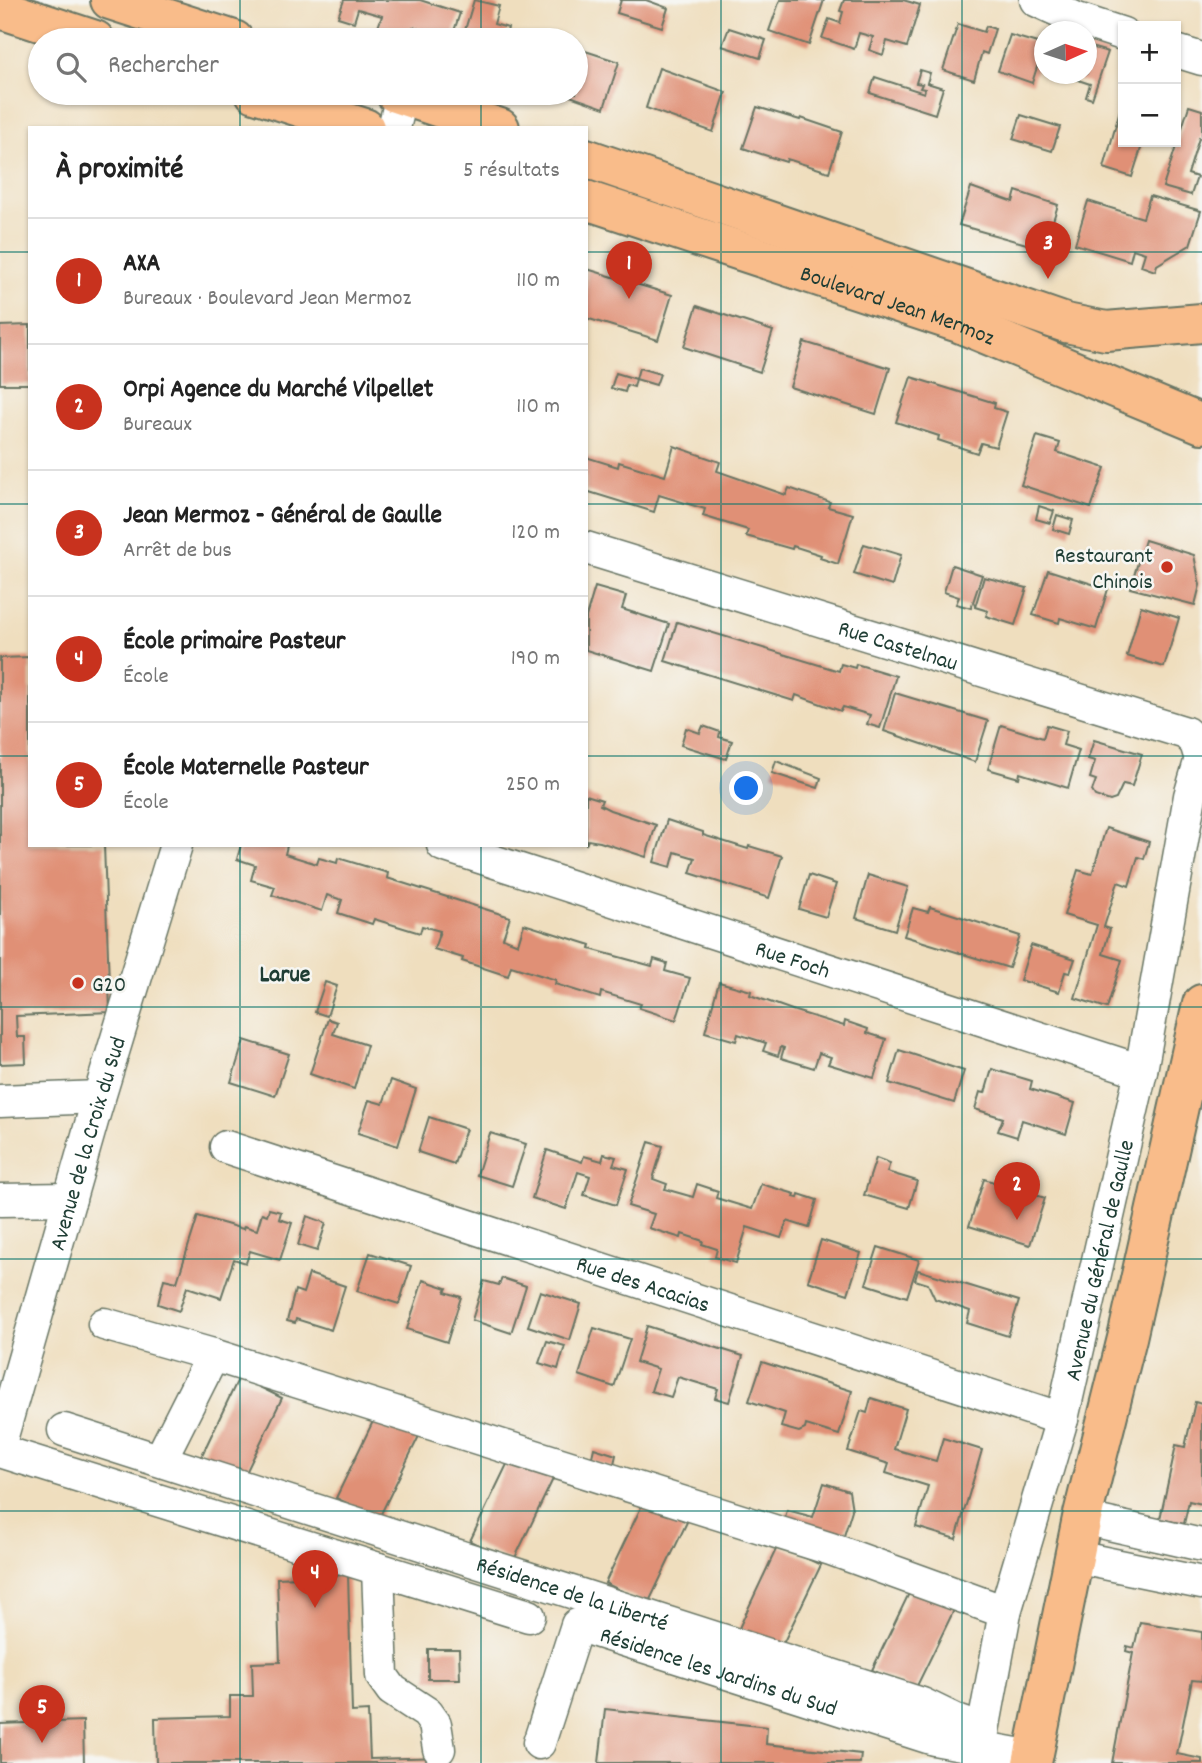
<!DOCTYPE html>
<html lang="fr">
<head>
<meta charset="utf-8">
<style>
  :root { --surface:#fff; --page:#f6f6f6; --text:#222; --muted:#767676; --line:#e0e0e0; --accent:#c8321e }
  body { margin:0; font-family:Dekko,sans-serif; background:var(--page); color:var(--text) }
  .controls { position:absolute; right:21px; top:21px; display:grid; overflow:hidden; border-radius:0px; box-shadow:0 2px 5px #0004 }
  .controls button { width:63px; height:63px; display:grid; place-items:center; padding:0; border:0; border-bottom:2px solid var(--line); background:var(--surface); color:var(--text); font:35px sans-serif }
  .compass { position:absolute; left:1034px; top:21px; width:63px; height:63px; border-radius:50%; background:var(--surface); box-shadow:0 2px 5px #0004; rotate:87deg }
  .you { position:absolute; left:747px; top:789px; width:24px; height:24px; margin:-18px; border:5px solid #fff; border-radius:50%; background:#1a73e8; box-shadow:0 0 0 10px #1a73e833 }
  .badge { display:grid; place-items:center; width:46px; height:46px; border-radius:50%; background:var(--accent); color:#fff; font-size:23px; font-weight:700 }
  .pin { position:absolute; translate:-50% -58px; filter:drop-shadow(0 2px 4px #0008) }
  .pin::after { content:''; position:absolute; top:37px; width:24px; height:21px; background:inherit; clip-path:polygon(0 0,100% 0,50% 100%) }
  .list { margin:0; padding:0; list-style:none }
  h2 { display:flex; justify-content:space-between; align-items:center; height:91px; margin:0; padding:0 28px; font-size:30px }
  h2 small { font-size:23px; font-weight:400; color:var(--muted) }
  .list li { display:grid; grid-template-columns:46px 1fr auto; gap:21px; align-items:center; box-sizing:border-box; height:126px; padding:0 28px; border-top:2px solid var(--line) }
  .list b { display:block; font-size:26px; white-space:nowrap }
  .list p { margin:0; font-size:23px; white-space:nowrap; color:var(--muted) }
  .list em { font-size:23px; font-style:normal; color:var(--muted) }
  .icon { flex:none; width:38px; height:38px; fill:none; stroke:currentColor; stroke-width:2; stroke-linecap:round; stroke-linejoin:round }
  .map { position:relative; flex:none; width:1202px; height:1763px; overflow:hidden }
  .search { position:absolute; background:var(--surface); box-shadow:0 2px 5px #0004; left:28px; top:28px; width:560px; height:77px; display:flex; align-items:center; gap:18px; box-sizing:border-box; padding:0 24px; border-radius:38px; color:var(--muted); font-size:26px }
  .panel { position:absolute; background:var(--surface); box-shadow:0 2px 5px #0004; left:28px; top:126px; width:560px; height:721px; border-radius:0px }
  .map>svg:first-child { display:block }
</style>
</head>
<body>
<div class="map">
<svg width="1202" height="1763" viewBox="0 0 1202 1763">
  <rect width="100%" height="100%" fill="#f6f6f2"/>
  <filter id="ink" filterUnits="userSpaceOnUse"><feTurbulence type="fractalNoise" baseFrequency=".0143" numOctaves="2"/><feDisplacementMap in="SourceGraphic" scale="14" xChannelSelector="R" yChannelSelector="G"/><feConvolveMatrix kernelMatrix="1 2 1 2 8 2 1 2 1" color-interpolation-filters="sRGB"/></filter>
  <filter id="wash" filterUnits="userSpaceOnUse"><feTurbulence type="fractalNoise" baseFrequency=".00686" numOctaves="4" result="noise"/><feDisplacementMap in="SourceGraphic" scale="28" xChannelSelector="R" yChannelSelector="G"/><feGaussianBlur stdDeviation="1.57" result="paint"/><feColorMatrix in="noise" values="0 0 0 0 0 0 0 0 0 0 0 0 0 0 0 0 0 1.4 0 .05"/><feComposite in="paint" operator="in"/></filter>
  <g filter="url(#wash)">
    <rect width="100%" height="100%" fill="#efdebe"/>
    <g id="blocks">
      <g fill="#e09076">
        <polygon points="344,0 420,0 460,13 451,40 433,40 436,34 413,27 409,40 377,30 382,16 358,9 354,22 338,17"/>
        <polygon points="474,0 499,6 494,24 508,28 505,40 462,40"/>
        <polygon points="621,0 646,0 668,8 662,27 617,13"/>
        <polygon points="780,0 824,0 809,45 769,31"/>
        <polygon points="844,0 903,0 920,5 907,47 887,41 883,55 869,50 873,37 859,33 854,49 822,38 829,19 840,23 843,12 840,11"/>
        <polygon points="958,24 984,32 986,26 995,29 987,54 982,52 974,80 943,70"/>
        <polygon points="729,28 766,40 760,58 722,46"/>
        <polygon points="1010,35 1044,45 1032,83 998,71"/>
        <polygon points="1087,46 1108,52 1092,99 1086,97 1090,84 1060,74 1087,74"/>
        <polygon points="576,48 619,62 604,108 567,95 568,93 576,93"/>
        <polygon points="659,68 726,92 713,132 646,108"/>
        <polygon points="920,70 930,73 927,83 943,88 935,114 870,93 875,77 924,93 925,89 920,88 922,84 916,83"/>
        <polygon points="1123,99 1123,142 1143,142 1132,177 1104,168"/>
        <polygon points="1189,106 1202,110 1202,139 1199,138 1188,174 1197,177 1191,195 1163,187"/>
        <polygon points="757,107 800,120 801,118 842,132 829,172 787,159 786,162 743,148"/>
        <polygon points="1021,115 1060,127 1052,151 1013,139"/>
        <polygon points="971,187 1013,202 1016,191 1058,205 1044,249 959,225"/>
        <polygon points="1150,196 1201,211 1190,245 1157,265 1155,271 1141,266 1145,253 1133,249 1130,261 1075,244 1088,201 1143,218"/>
        <polygon points="587,269 672,295 658,340 586,318"/>
        <polygon points="697,306 773,331 760,372 684,347"/>
        <polygon points="30,325 30,384 0,384 0,326"/>
        <polygon points="804,342 890,368 876,414 790,387"/>
        <polygon points="639,368 660,374 656,385 636,379"/>
        <polygon points="616,373 636,379 634,387 627,385 625,392 611,388"/>
        <polygon points="911,377 995,403 994,408 1007,412 996,447 981,443 977,453 938,440 939,436 896,422"/>
        <polygon points="1037,436 1060,443 1057,452 1105,468 1091,508 1021,485"/>
        <polygon points="674,446 720,462 717,471 786,495 789,488 830,502 828,507 853,514 838,564 820,558 821,555 793,546 792,549 746,536 748,530 703,516 705,509 659,495 654,512 586,491 586,457 618,467 619,462 665,476"/>
        <polygon points="1039,506 1054,511 1050,523 1036,519"/>
        <polygon points="1057,515 1073,520 1069,534 1053,529"/>
        <polygon points="1145,540 1194,555 1200,585 1195,605 1130,588"/>
        <polygon points="864,544 901,555 892,586 854,574"/>
        <polygon points="952,565 982,575 971,608 956,604 959,597 944,592"/>
        <polygon points="1048,570 1108,589 1096,629 1060,618 1059,623 1033,615"/>
        <polygon points="984,577 1027,588 1015,625 986,616 988,611 975,607"/>
        <polygon points="595,587 626,596 622,609 669,624 654,671 586,650 586,617"/>
        <polygon points="1141,606 1179,618 1164,667 1127,656"/>
        <polygon points="677,622 839,671 841,664 855,668 856,664 896,676 880,728 867,724 870,715 843,707 841,711 796,695 794,701 665,661"/>
        <polygon points="30,657 30,845 104,845 110,1012 16,1016 17,1037 25,1037 26,1063 0,1064 0,658"/>
        <polygon points="895,693 988,721 975,762 884,731"/>
        <polygon points="1001,725 1043,738 1047,725 1067,731 1063,745 1079,750 1068,788 1020,773 1019,778 988,769"/>
        <polygon points="703,726 720,732 719,737 732,741 726,759 681,745 686,728 700,733"/>
        <polygon points="1094,740 1142,754 1132,786 1123,784 1116,799 1110,801 1095,796 1092,791 1096,780 1090,778 1095,761 1088,759"/>
        <polygon points="776,761 821,778 818,788 772,773"/>
        <polygon points="586,795 602,800 600,805 610,810 656,825 646,857 600,842 588,840 586,845"/>
        <polygon points="667,820 703,832 703,835 748,849 749,846 782,856 769,898 690,873 695,858 675,852 671,867 654,862"/>
        <polygon points="1106,828 1149,842 1144,859 1138,857 1129,886 1118,882 1104,927 1110,929 1103,954 1122,960 1107,1008 1075,998 1097,925 1064,915 1078,870 1092,874"/>
        <polygon points="241,845 284,845 287,846 285,854 317,864 319,858 337,863 338,858 388,873 387,878 510,917 503,938 518,944 524,924 591,945 590,949 652,966 654,959 667,963 665,971 690,978 679,1012 676,1020 639,1008 641,1004 601,992 600,998 555,984 556,980 511,966 508,976 462,961 463,958 434,949 440,931 422,926 420,933 374,919 372,924 338,913 342,900 327,895 322,911 272,895 275,887 251,880 255,865 237,859"/>
        <polygon points="809,875 836,884 826,917 799,909"/>
        <polygon points="868,875 908,887 895,930 856,918"/>
        <polygon points="930,907 1020,936 1009,968 904,936 913,908 928,912"/>
        <polygon points="1031,945 1075,959 1070,973 1065,972 1059,992 1020,980"/>
        <polygon points="325,982 337,986 327,1016 315,1012"/>
        <polygon points="719,982 751,991 750,995 795,1011 844,1026 845,1021 868,1029 867,1033 886,1039 874,1078 828,1064 831,1057 819,1053 814,1068 781,1058 784,1048 781,1047 778,1056 763,1051 766,1043 738,1034 736,1041 705,1032"/>
        <polygon points="328,1019 337,1022 333,1034 367,1045 354,1089 310,1074"/>
        <polygon points="244,1040 289,1054 275,1096 231,1082"/>
        <polygon points="899,1050 964,1071 954,1103 889,1083"/>
        <polygon points="992,1069 1032,1081 1030,1089 1075,1103 1066,1134 1022,1120 1017,1137 998,1131 1003,1118 975,1109 980,1092 985,1093"/>
        <polygon points="391,1080 416,1089 398,1146 358,1133 369,1100 383,1104"/>
        <polygon points="429,1117 466,1129 454,1164 418,1152"/>
        <polygon points="490,1133 526,1144 512,1186 477,1175"/>
        <polygon points="649,1142 663,1146 653,1179 667,1184 665,1189 693,1197 697,1184 718,1191 716,1198 752,1209 761,1184 795,1194 794,1197 798,1198 799,1194 817,1200 809,1228 787,1221 781,1238 747,1227 736,1263 715,1257 717,1249 702,1244 703,1241 682,1234 681,1238 649,1228 654,1214 628,1206"/>
        <polygon points="547,1150 582,1162 584,1156 602,1161 604,1154 616,1157 613,1165 628,1169 616,1205 584,1195 590,1176 578,1172 566,1209 532,1198"/>
        <polygon points="876,1158 890,1163 887,1172 917,1181 909,1208 864,1195"/>
        <polygon points="984,1179 1045,1198 1030,1245 969,1226"/>
        <polygon points="269,1209 281,1212 279,1219 292,1223 280,1260 250,1251 246,1263 234,1259 221,1298 187,1287 179,1311 158,1304 164,1279 177,1282 198,1216 243,1229 244,1226 257,1230 262,1213 267,1215"/>
        <polygon points="307,1216 326,1223 317,1251 298,1245"/>
        <polygon points="821,1240 861,1253 848,1294 808,1281"/>
        <polygon points="878,1247 919,1260 907,1297 866,1284"/>
        <polygon points="370,1253 411,1266 399,1304 357,1291"/>
        <polygon points="918,1270 1019,1301 1008,1336 967,1323 970,1311 935,1299 928,1284 915,1280"/>
        <polygon points="309,1274 345,1286 331,1330 296,1319 295,1323 287,1321 295,1290 303,1293"/>
        <polygon points="502,1278 526,1286 511,1333 472,1320 484,1281 499,1285"/>
        <polygon points="423,1280 447,1288 445,1292 461,1297 447,1342 407,1329"/>
        <polygon points="540,1291 581,1304 570,1340 528,1326"/>
        <polygon points="647,1326 743,1356 729,1402 715,1398 718,1389 678,1377 671,1397 651,1391 658,1369 636,1362"/>
        <polygon points="594,1328 630,1339 614,1387 579,1375"/>
        <polygon points="547,1341 565,1346 558,1369 539,1363"/>
        <polygon points="762,1362 852,1391 839,1435 806,1425 805,1429 799,1432 781,1427 785,1413 749,1401"/>
        <polygon points="239,1377 282,1398 244,1477 201,1457"/>
        <polygon points="871,1398 906,1409 894,1449 936,1461 943,1438 982,1450 956,1539 916,1527 928,1486 886,1473 889,1464 848,1451 861,1411 867,1413"/>
        <polygon points="1195,1402 1202,1404 1202,1504 1189,1501 1184,1524 1160,1519 1176,1445 1185,1447"/>
        <polygon points="376,1415 419,1436 379,1518 336,1498"/>
        <polygon points="594,1448 616,1455 613,1468 591,1461"/>
        <polygon points="510,1458 553,1479 513,1562 470,1541"/>
        <polygon points="824,1483 849,1491 852,1510 843,1539 784,1521 787,1510 813,1517"/>
        <polygon points="644,1501 687,1522 648,1604 605,1583"/>
        <polygon points="778,1545 821,1565 781,1648 739,1628"/>
        <polygon points="348,1575 352,1712 368,1711 370,1759 444,1757 444,1763 156,1763 155,1718 230,1716 230,1696 253,1696 252,1663 280,1662 277,1578"/>
        <polygon points="912,1587 955,1608 915,1690 872,1670"/>
        <polygon points="1140,1622 1202,1632 1202,1681 1192,1680 1177,1754 1202,1759 1202,1763 1112,1763 1133,1653 1126,1651 1127,1646 1134,1648"/>
        <polygon points="428,1649 459,1649 460,1679 428,1679"/>
        <polygon points="605,1709 767,1727 766,1744 861,1754 860,1763 599,1763"/>
        <polygon points="83,1721 84,1763 0,1763 0,1724"/>
      </g>
    </g>
  </g>
  <g filter="url(#ink)">
    <use href="#blocks" fill-opacity="0" stroke="#687564" stroke-width="2"/>
    <g fill="none" stroke-linecap="round" stroke-linejoin="round">
      <g stroke="#687564" stroke-width="35">
        <g id="minor">
          <polyline points="1036,0 1077,19 1123,34"/>
          <polyline points="1176,51 1202,59"/>
          <polyline points="394,128 402,95"/>
          <path id="s1" d="M586,548L1186,733L1196,743L1200,756"/>
          <path id="s2" d="M443,845L1141,1071"/>
          <polyline points="0,1101 99,1097"/>
          <path id="s3" d="M226,1147L1062,1419"/>
          <polyline points="0,1200 70,1199"/>
          <polyline points="104,1324 213,1355 831,1549 1005,1612"/>
          <path id="s4" d="M64,1430L922,1704L957,1721L983,1730"/>
          <path id="s5" d="M0,1443L94,1114L176,845"/>
          <polyline points="0,1451 529,1616"/>
          <polyline points="160,1460 213,1355"/>
          <polyline points="1082,1518 1202,1545"/>
          <polyline points="1075,1557 1202,1583"/>
          <polyline points="378,1569 382,1676 392,1690 427,1713 435,1724 439,1749"/>
          <path id="s6" d="M539,1743L577,1625L934,1739L1033,1757"/>
          <path id="s7" d="M977,1763L1005,1612L1062,1419L1141,1071L1190,796L1202,755"/>
        </g>
      </g>
      <g stroke="#687564" stroke-width="42">
        <g id="major">
          <polyline points="110,0 234,40"/>
          <polyline points="0,9 95,40"/>
          <polyline points="255,93 365,128"/>
          <polyline points="395,93 500,128"/>
          <polyline points="586,158 1066,323 1106,331 1202,323"/>
          <path id="s8" d="M586,200L959,323L1202,424"/>
          <polyline points="1032,1763 1082,1518 1127,1338 1202,1004"/>
        </g>
      </g>
      <use href="#minor" stroke="#fff" stroke-width="32"/>
      <use href="#major" stroke="#f9bc8a" stroke-width="38"/>
    </g>
  </g>
  <path fill="none" stroke="#0f766e" stroke-width="2" stroke-opacity="0.55" d="M240,0V40M481,0V40M721,0V1763M962,0V1763M240,93V128M481,93V128M0,252H30M586,252H1202M0,504H30M586,504H1202M0,756H30M586,756H1202M240,845V1763M481,845V1763M0,1007H1202M0,1259H1202M0,1511H1202"/>
  <g fill="#c8321e" stroke="#f6f6f2" stroke-width="2.5">
    <circle cx="1167" cy="567" r="7"/>
    <circle cx="78" cy="983" r="7"/>
  </g>
  <g text-anchor="middle" stroke-width="5" stroke-linejoin="round" paint-order="stroke">
    <g font-size="23" fill="#1f3d34" stroke="#f6f6f2">
      <text dy="8" stroke="none"><textPath href="#s8" startOffset="329">Boulevard Jean Mermoz</textPath></text>
      <text dy="8" stroke="none"><textPath href="#s1" startOffset="327">Rue Castelnau</textPath></text>
      <text dy="8" stroke="none"><textPath href="#s2" startOffset="368">Rue Foch</textPath></text>
      <text dy="8" stroke="none"><textPath href="#s5" startOffset="312">Avenue de la Croix du Sud</textPath></text>
      <text dy="8" stroke="none"><textPath href="#s7" startOffset="518">Avenue du Général de Gaulle</textPath></text>
      <text dy="8" stroke="none"><textPath href="#s3" startOffset="439">Rue des Acacias</textPath></text>
      <text dy="8" stroke="none"><textPath href="#s4" startOffset="534">Résidence de la Liberté</textPath></text>
      <text dy="8" stroke="none"><textPath href="#s6" startOffset="273">Résidence les Jardins du Sud</textPath></text>
    </g>
    <g font-size="23" fill="#1f3d34" stroke="#f6f6f2" text-anchor="end">
      <text x="1153" y="562">Restaurant<tspan x="1153" dy="26">Chinois</tspan></text>
      <text x="92" y="991" text-anchor="start">G20</text>
    </g>
    <g font-size="24" font-weight="bold" fill="#1f3d34" stroke="#f6f6f2">
      <text x="285" y="981">Larue</text>
    </g>
  </g>
</svg>
<div class="controls">
<button>+</button>
<button>−</button>
</div>
<svg class="compass" viewBox="-18 -18 36 36"><path d="M0-13l5 13h-10z" fill="#e53935"/><path d="M0 13l5-13h-10z" fill="#767676"/></svg>
<div class="you"></div>
<div class="pin badge" style="left:629px;top:299px">1</div>
<div class="pin badge" style="left:1017px;top:1220px">2</div>
<div class="pin badge" style="left:1048px;top:279px">3</div>
<div class="pin badge" style="left:315px;top:1608px">4</div>
<div class="pin badge" style="left:42px;top:1743px">5</div>
<div class="search"><svg class="icon" aria-label="search" viewBox="0 0 24 24"><circle cx="10" cy="10" r="6"/><path d="M15 15l6 6"/></svg>Rechercher</div>
<section class="panel">
<h2>À proximité<small>5 résultats</small></h2>
<ul class="list">
<li><span class="badge">1</span><div><b>AXA</b><p>Bureaux · Boulevard Jean Mermoz</p></div><em>110 m</em></li>
<li><span class="badge">2</span><div><b>Orpi Agence du Marché Vilpellet</b><p>Bureaux</p></div><em>110 m</em></li>
<li><span class="badge">3</span><div><b>Jean Mermoz - Général de Gaulle</b><p>Arrêt de bus</p></div><em>120 m</em></li>
<li><span class="badge">4</span><div><b>École primaire Pasteur</b><p>École</p></div><em>190 m</em></li>
<li><span class="badge">5</span><div><b>École Maternelle Pasteur</b><p>École</p></div><em>250 m</em></li>
</ul>
</section>
</div>
</body>
</html>
